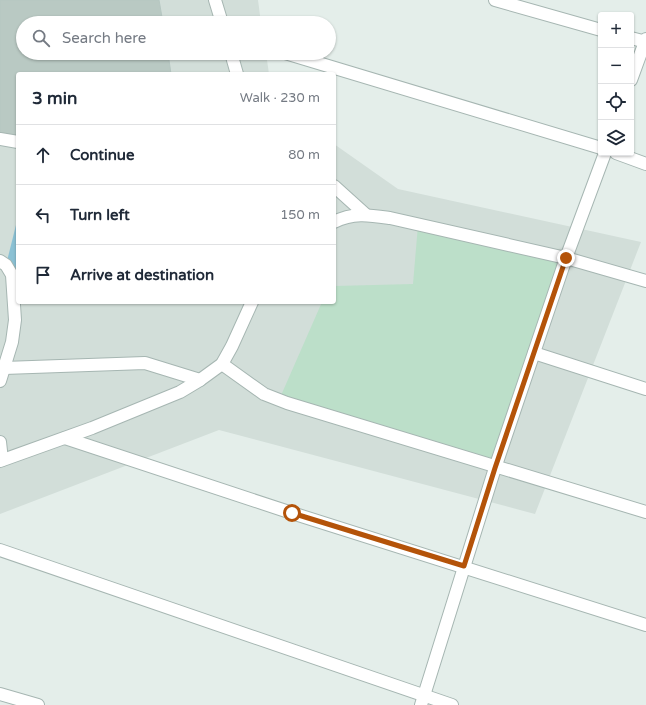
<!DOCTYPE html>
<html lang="en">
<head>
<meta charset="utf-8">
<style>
  :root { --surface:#fff; --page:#f2f2f3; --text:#1f2937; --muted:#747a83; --line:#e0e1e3 }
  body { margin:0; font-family:"Varela Round",sans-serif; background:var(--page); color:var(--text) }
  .controls { position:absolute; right:12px; top:12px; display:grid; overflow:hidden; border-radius:4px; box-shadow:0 1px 3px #0004 }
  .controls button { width:36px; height:36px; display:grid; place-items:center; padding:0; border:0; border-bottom:1px solid var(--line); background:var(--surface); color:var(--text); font:20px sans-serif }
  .stop { position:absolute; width:12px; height:12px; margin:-9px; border:3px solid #b45309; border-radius:50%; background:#fff }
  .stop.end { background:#b45309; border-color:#fff; box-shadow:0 1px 4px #0008 }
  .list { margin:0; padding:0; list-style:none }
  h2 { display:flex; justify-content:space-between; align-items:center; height:52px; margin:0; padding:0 16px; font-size:17px }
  h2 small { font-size:13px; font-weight:400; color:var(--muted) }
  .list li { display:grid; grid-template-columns:26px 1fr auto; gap:12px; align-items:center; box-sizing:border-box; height:60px; padding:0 16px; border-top:1px solid var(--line) }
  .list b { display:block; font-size:15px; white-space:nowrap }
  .list em { font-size:13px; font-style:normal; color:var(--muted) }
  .icon { flex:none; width:22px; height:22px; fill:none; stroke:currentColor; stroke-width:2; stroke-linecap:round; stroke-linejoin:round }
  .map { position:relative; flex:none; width:646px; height:705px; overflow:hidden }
  .search { position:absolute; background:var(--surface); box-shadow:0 1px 3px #0004; left:16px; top:16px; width:320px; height:44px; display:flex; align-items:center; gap:10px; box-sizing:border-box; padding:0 14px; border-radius:22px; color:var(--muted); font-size:15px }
  .panel { position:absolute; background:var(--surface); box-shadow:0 1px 3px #0004; left:16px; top:72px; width:320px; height:232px; border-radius:4px }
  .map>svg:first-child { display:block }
</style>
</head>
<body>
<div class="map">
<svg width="646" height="705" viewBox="0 0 646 705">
  <rect width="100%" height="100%" fill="#e4eeea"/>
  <g fill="#d2ded9">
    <polygon points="156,0 258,0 261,23 157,23"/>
    <polygon points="159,53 266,53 269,74 160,74"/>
    <polygon points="0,121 18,124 18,302 334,302 334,144 398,189 641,242 535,514 219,430 0,514"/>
  </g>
  <polygon fill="#bcdfc9" points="418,225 566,258 495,468 279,400 322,302 334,302 334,286 413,284"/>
  <polygon fill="#8bc1d4" points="18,217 18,276 6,265"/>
  <polygon fill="#b9c9c3" stroke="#b6c7c2" points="0,0 159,0 163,23 23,23 23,53 168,53 171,74 18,74 18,144 0,140"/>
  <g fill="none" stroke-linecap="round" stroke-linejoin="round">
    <g stroke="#a6b6b2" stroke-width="14">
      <g id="street">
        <polyline points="215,0 222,23"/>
        <polyline points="495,0 601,30"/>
        <polyline points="631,38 646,42"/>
        <polyline points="231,53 237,74"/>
        <polyline points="285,53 601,148"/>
        <polyline points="631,80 646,39"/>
        <polyline points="0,139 18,142"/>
        <polyline points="616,153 646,164"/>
        <polyline points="334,186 365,214"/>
        <path d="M334,222C353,212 370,215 390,218L566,258L646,281"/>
        <polyline points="0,261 6,265 12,275 15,320 12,342 0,381"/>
        <polyline points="534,353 646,389"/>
        <polyline points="222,364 264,394 287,403 646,512"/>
        <polyline points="4,368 145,363 200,380"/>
        <polyline points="65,438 292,513 646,625"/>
        <polyline points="0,442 2,460"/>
        <polyline points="0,461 92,428 180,392 200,380 222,364 232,346 252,302"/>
        <polyline points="0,550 452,705"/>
        <polyline points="0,694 38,705"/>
        <polyline points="421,705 495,468 566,258 605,153"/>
      </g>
    </g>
    <use href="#street" stroke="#fff" stroke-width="12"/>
  </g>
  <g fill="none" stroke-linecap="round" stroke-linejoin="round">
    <polyline stroke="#b45309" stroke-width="5" points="292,513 464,566 495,468 566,258"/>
  </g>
</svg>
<div class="controls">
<button>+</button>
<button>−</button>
<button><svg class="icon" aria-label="locate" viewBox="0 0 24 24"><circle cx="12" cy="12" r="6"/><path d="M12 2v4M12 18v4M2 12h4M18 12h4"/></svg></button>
<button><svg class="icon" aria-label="layers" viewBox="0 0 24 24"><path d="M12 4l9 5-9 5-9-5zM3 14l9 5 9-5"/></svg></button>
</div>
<div class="stop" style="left:292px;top:513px"></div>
<div class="stop end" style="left:566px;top:258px"></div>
<div class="search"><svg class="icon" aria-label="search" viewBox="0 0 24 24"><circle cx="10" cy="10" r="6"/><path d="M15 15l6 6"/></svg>Search here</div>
<section class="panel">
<h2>3 min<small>Walk · 230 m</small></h2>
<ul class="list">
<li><svg class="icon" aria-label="ahead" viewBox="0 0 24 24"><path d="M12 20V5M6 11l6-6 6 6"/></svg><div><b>Continue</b></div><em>80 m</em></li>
<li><svg class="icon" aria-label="left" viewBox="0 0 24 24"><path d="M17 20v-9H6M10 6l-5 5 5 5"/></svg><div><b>Turn left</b></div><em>150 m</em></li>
<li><svg class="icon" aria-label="arrive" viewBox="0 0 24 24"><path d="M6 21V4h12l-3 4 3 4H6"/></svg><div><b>Arrive at destination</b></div></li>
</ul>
</section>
</div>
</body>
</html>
